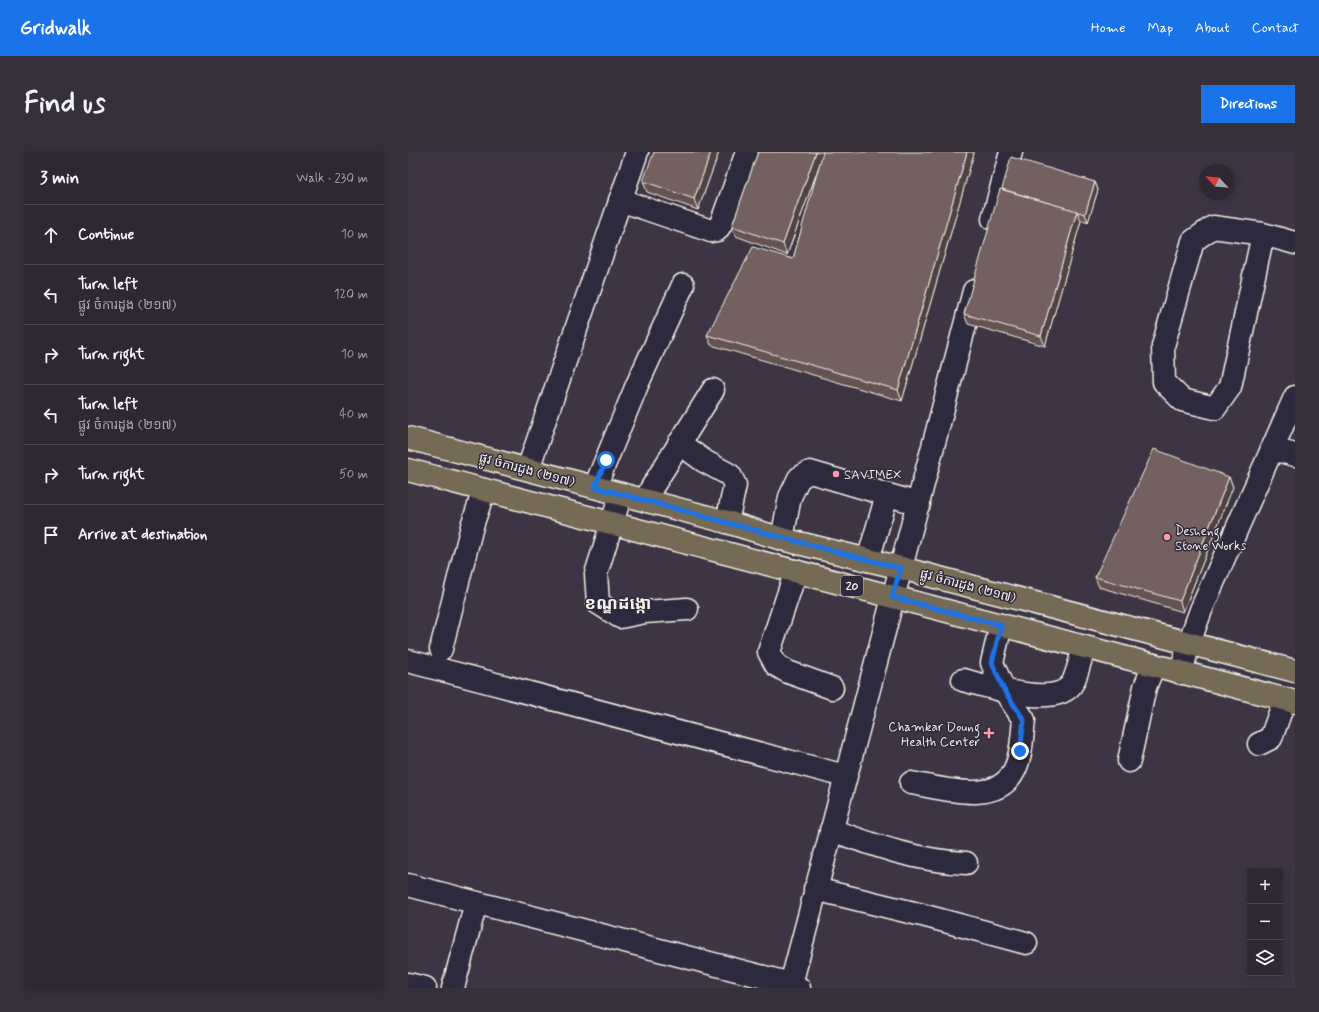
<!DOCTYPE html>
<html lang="en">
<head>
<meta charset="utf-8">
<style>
  :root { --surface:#2e2833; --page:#36303b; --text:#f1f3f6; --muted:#a7a6ac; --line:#49444e; --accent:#1a73e8 }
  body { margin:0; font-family:Mynerve,"Noto Sans Khmer",sans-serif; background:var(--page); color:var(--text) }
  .controls { position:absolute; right:12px; bottom:12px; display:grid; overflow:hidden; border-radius:0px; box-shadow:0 2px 10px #0003 }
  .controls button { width:36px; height:36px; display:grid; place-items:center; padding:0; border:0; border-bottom:1px solid var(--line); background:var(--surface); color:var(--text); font:20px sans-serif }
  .compass { position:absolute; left:791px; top:12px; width:36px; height:36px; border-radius:50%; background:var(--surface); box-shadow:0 2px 10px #0003; rotate:296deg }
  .stop { position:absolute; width:12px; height:12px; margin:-9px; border:3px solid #1a73e8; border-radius:50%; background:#fff }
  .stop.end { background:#1a73e8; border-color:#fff; box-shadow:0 1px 4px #0008 }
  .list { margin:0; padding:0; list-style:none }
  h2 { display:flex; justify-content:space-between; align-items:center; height:52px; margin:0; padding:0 16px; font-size:17px }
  h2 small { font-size:13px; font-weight:400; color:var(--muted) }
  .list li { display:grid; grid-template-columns:26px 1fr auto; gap:12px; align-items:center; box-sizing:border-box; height:60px; padding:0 16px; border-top:1px solid var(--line) }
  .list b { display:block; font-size:15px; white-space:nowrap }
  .list p { margin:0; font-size:13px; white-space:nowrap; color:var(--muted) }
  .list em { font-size:13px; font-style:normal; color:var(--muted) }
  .icon { flex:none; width:22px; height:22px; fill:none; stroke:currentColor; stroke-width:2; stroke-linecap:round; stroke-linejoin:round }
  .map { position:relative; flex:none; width:887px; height:836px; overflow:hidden; border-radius:0px }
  header { display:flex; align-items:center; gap:24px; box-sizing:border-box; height:56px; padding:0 20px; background:var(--accent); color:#fff }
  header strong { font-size:19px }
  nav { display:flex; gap:22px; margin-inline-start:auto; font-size:14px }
  .intro { display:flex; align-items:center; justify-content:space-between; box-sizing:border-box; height:96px; padding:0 24px }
  h1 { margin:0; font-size:28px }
  .button { padding:10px 18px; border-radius:0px; background:var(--accent); color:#fff; font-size:14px; font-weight:700 }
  main { display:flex; gap:24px; padding:0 24px }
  aside { flex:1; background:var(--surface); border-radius:0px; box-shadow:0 2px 10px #0003 }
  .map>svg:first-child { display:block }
</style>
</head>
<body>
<header>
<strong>Gridwalk</strong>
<nav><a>Home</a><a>Map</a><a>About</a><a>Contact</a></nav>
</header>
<div class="intro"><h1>Find us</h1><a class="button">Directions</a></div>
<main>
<aside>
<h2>3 min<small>Walk · 230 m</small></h2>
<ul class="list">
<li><svg class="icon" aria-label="ahead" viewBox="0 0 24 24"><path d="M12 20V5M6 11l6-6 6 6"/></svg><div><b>Continue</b></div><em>10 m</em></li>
<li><svg class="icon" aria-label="left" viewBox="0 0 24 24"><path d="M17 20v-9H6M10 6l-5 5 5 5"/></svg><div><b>Turn left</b><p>ផ្លូវ ចំការដូង (២១៧)</p></div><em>120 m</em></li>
<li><svg class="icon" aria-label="right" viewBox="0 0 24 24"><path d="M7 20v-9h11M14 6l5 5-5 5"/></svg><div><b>Turn right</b></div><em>10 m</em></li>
<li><svg class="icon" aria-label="left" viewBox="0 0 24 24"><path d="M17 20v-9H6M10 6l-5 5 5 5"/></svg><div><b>Turn left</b><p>ផ្លូវ ចំការដូង (២១៧)</p></div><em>40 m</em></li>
<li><svg class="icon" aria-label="right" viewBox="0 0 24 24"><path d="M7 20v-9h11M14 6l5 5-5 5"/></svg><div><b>Turn right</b></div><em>50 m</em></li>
<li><svg class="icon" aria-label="arrive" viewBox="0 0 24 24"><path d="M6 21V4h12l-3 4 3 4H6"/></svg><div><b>Arrive at destination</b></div></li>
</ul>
</aside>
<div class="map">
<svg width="887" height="836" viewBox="0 0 887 836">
  <rect width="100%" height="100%" fill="#3d3544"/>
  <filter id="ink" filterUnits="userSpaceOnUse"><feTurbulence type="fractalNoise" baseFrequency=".025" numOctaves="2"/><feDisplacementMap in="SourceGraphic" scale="8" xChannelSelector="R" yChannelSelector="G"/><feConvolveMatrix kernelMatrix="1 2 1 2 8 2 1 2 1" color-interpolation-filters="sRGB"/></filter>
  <g filter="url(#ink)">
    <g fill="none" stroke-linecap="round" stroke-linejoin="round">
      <g stroke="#f4f1e8" stroke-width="25">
        <g id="minor">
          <polyline points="212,48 303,79 309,78 313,72 339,0"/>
          <polyline points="585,67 603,0"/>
          <polyline points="855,82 822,235 807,256 774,248 756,230 755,194 785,89 805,75 855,82 887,91"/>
          <polyline points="271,291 296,309 322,323 327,333 319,370"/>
          <polyline points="864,297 887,303"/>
          <polyline points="120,317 229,0"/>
          <polyline points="187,335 229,233 275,133"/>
          <polyline points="213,342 188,422 190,451 212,465 237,460 279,457"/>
          <polyline points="239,349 243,337 305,238"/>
          <polyline points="374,387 382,345 391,326 402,320 511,352"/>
          <polyline points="460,408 479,343"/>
          <polyline points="388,419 361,500 368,513 380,520 424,536"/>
          <polyline points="33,497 64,374 76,338"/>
          <polyline points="0,509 437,624"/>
          <polyline points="773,521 781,491 793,458 887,245"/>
          <path d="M555,528C579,534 650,558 665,530C670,519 673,506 676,495"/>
          <polyline points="851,592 863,586 877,547"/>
          <polyline points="721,609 737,535 746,513"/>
          <path d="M503,631C533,636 589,654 606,619C614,604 614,584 616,568L596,538L584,511L593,473"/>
          <path d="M423,678C468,694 510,709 558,711"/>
          <polyline points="0,733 383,832 391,836"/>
          <polyline points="407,737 514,763 618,791"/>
          <polyline points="0,832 17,836"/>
          <polyline points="45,836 68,751"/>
          <polyline points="382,836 566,139"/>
        </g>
      </g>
      <g stroke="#f4f1e8" stroke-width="25">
        <g id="major">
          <polyline points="0,286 319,370 374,387 493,416 887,519"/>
          <polyline points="0,318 887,550"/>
        </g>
      </g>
      <use href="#minor" stroke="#2f2a3d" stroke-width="22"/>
      <use href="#major" stroke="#746b55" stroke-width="22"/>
    </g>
    <g fill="#635353" stroke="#f4f1e8">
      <polygon points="311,0 290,58 239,40 235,29"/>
      <polygon points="350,0 566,1 494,249 303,193 299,183 385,107 415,3 379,103 328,84 324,74"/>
      <polygon points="687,30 690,38 680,70 672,67 673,69 637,194 560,172 556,162 594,38"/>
      <polygon points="821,325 825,335 775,460 691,435 687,425"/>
    </g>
    <g fill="#504343" stroke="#f4f1e8">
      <polygon points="303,0 311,0 290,58 286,47"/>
      <polygon points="408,0 416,0 379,103 375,92"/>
      <polygon points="559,0 566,0 566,1 494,249 490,238"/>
      <polygon points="687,30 690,38 680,70 677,62"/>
      <polygon points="669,59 673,69 637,194 633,184"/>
      <polygon points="821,325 825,335 775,460 772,449"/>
    </g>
    <g fill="#736060" stroke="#f4f1e8">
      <polygon points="246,0 303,0 286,47 235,29"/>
      <polygon points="350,0 408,0 375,92 324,74"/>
      <polygon points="415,0 559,0 490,238 299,183 345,95 385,107"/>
      <polygon points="603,5 687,30 677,62 594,37"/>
      <polygon points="592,37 669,59 633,184 556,162"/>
      <polygon points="746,297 821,325 772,449 687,425"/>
    </g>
  </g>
  <g fill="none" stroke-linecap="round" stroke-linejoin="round" filter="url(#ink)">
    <path stroke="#1a73e8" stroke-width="5" d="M198,308L187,335C289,362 390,391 493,416L484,445L593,473L584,511L596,538L616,568L612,599"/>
  </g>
  <g fill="#ff9aa2" stroke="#2f2a3d" stroke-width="1.5">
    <circle cx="428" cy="322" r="4"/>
    <circle cx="759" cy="385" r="4"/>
    <path d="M579 575h4v4h4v4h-4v4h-4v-4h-4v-4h4z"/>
  </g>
  <g text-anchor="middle" stroke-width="3" stroke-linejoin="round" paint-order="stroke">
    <rect fill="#2f2a3d" stroke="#b9b5b5" stroke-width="1" x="433" y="424" width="22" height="20" rx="3"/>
    <g font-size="12" font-weight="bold" fill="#f4f1e8">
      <text x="444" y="438">20</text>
    </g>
    <g font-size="13" fill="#f4f1e8" stroke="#2f2a3d">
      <text transform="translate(119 317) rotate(15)" y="5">ផ្លូវ ចំការដូង (២១៧)</text>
      <text transform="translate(560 433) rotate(15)" y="5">ផ្លូវ ចំការដូង (២១៧)</text>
    </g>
    <g font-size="13" fill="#f4f1e8" stroke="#2f2a3d" text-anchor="start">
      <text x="436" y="327">SAVIMEX</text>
      <text x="767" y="383">Desheng<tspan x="767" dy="15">Stone Works</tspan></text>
      <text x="572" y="579" text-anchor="end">Chamkar Doung<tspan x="572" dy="15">Health Center</tspan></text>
    </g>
    <g font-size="17" font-weight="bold" fill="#f4f1e8" stroke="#2f2a3d">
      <text x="210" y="457">ខណ្ឌដង្កោ</text>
    </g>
  </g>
</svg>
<div class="controls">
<button>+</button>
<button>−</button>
<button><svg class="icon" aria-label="layers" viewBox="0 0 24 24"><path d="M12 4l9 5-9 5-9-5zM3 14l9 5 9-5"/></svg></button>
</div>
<svg class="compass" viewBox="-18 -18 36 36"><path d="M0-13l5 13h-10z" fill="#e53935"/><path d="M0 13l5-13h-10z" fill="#a7a6ac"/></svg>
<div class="stop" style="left:198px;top:308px"></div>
<div class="stop end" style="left:612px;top:599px"></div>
</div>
</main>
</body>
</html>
